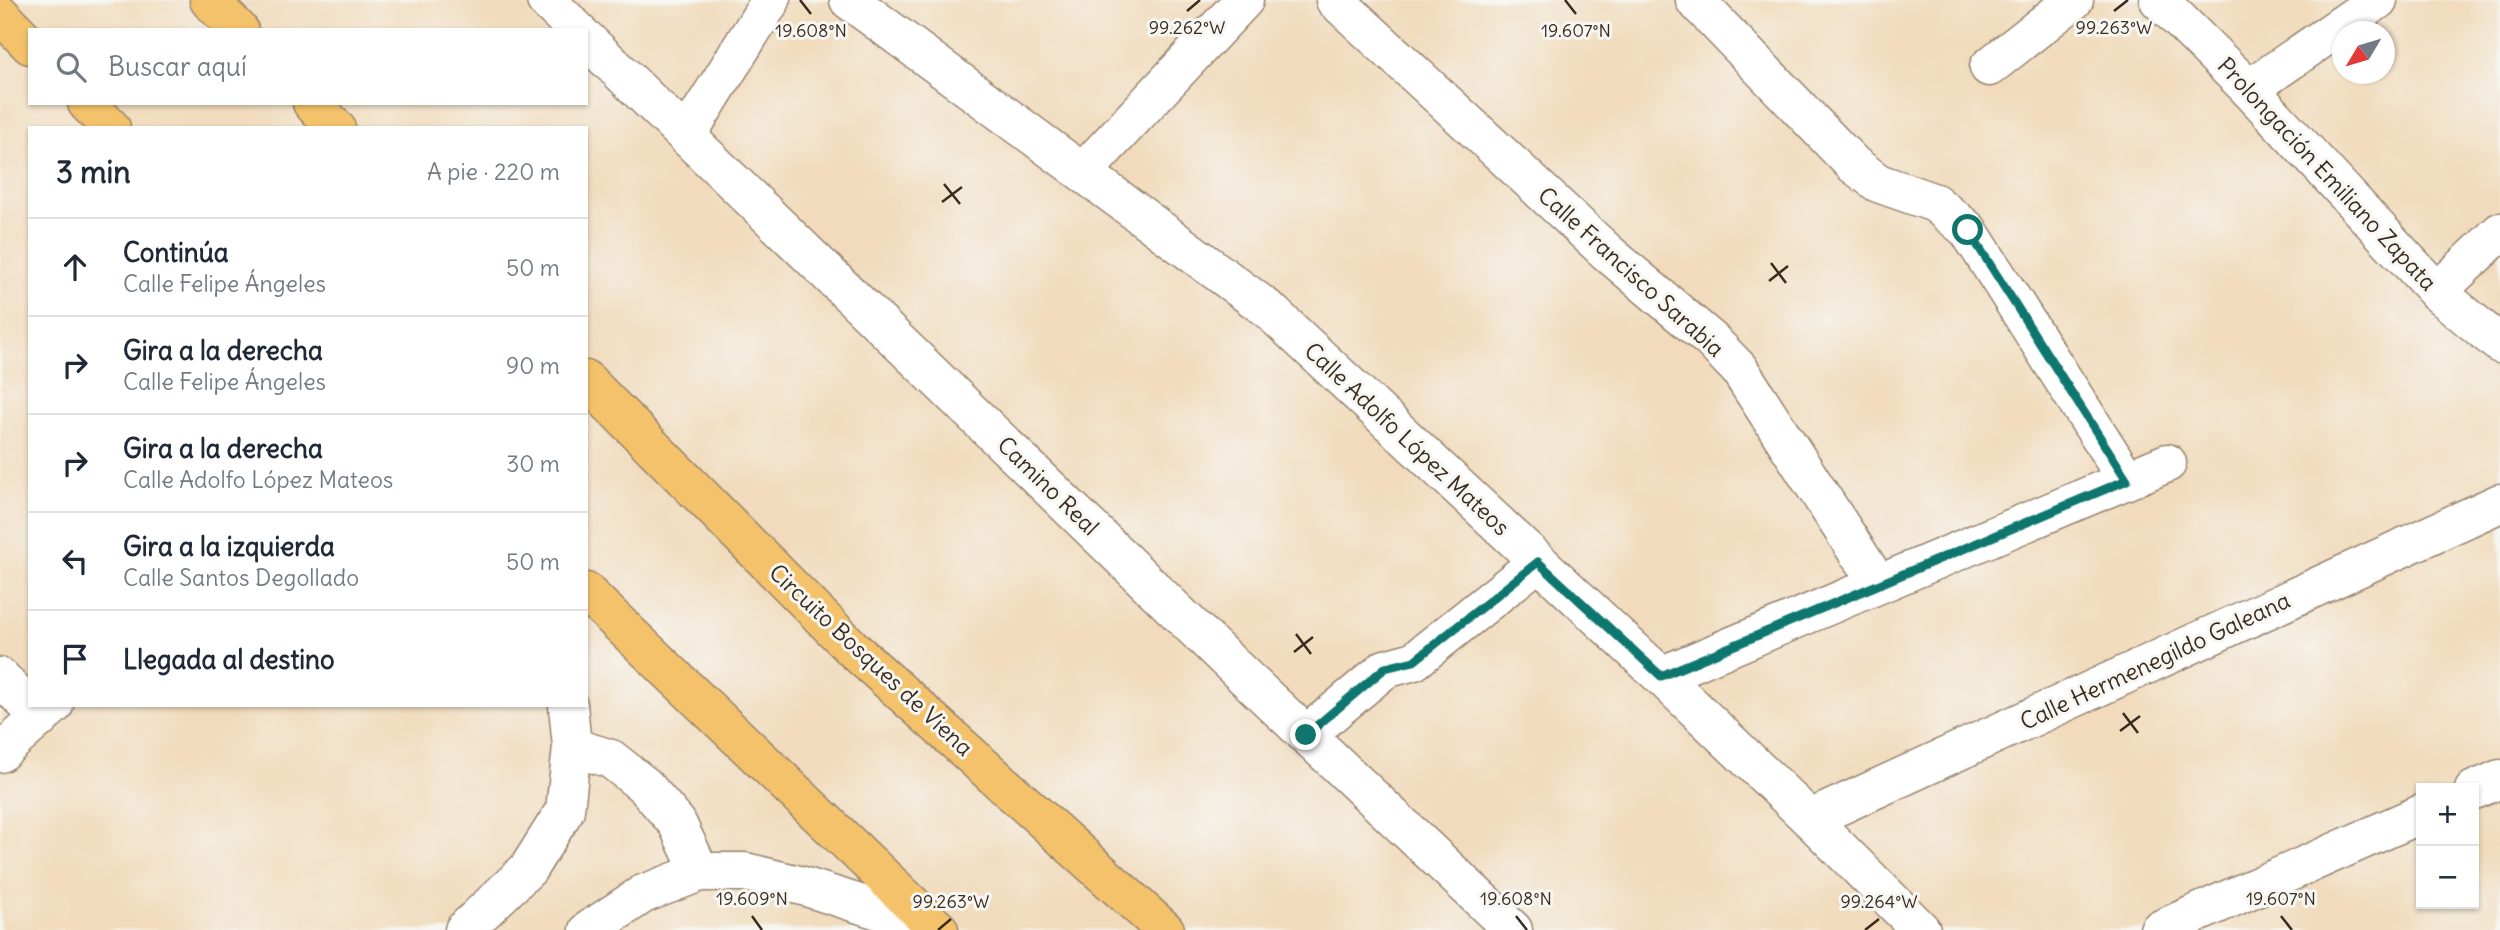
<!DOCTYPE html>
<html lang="es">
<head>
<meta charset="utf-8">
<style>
  :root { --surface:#fff; --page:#f6f6f7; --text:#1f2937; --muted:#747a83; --line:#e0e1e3 }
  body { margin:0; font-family:Delius,sans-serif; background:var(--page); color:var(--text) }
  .controls { position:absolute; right:21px; bottom:21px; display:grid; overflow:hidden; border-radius:0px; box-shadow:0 2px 5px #0004 }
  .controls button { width:63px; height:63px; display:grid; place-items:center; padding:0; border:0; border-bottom:2px solid var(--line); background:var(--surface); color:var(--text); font:35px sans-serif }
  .compass { position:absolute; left:2332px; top:21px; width:63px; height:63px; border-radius:50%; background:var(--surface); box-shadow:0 2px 5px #0004; rotate:232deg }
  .stop { position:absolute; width:21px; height:21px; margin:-16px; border:5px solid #0f766e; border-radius:50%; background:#fff }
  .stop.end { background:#0f766e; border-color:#fff; box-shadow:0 2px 7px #0008 }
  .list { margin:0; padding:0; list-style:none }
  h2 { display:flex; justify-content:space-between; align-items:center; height:91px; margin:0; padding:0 28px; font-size:30px }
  h2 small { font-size:23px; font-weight:400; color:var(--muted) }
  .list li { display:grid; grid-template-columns:46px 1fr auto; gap:21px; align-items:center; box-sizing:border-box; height:98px; padding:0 28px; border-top:2px solid var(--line) }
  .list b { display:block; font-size:26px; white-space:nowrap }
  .list p { margin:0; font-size:23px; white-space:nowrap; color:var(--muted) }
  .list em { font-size:23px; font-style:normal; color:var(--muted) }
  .icon { flex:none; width:38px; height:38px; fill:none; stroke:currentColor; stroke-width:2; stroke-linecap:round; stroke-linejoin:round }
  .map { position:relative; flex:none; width:2500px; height:930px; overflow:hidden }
  .search { position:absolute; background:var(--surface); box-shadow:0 2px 5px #0004; left:28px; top:28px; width:560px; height:77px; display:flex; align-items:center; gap:18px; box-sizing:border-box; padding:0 24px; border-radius:0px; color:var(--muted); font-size:26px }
  .panel { position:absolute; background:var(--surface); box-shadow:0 2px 5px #0004; left:28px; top:126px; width:560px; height:581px; border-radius:0px }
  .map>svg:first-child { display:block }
</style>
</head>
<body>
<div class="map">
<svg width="2500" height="930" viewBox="0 0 2500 930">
  <rect width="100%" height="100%" fill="#f6f6f2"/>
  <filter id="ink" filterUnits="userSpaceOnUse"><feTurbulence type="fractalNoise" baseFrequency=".0143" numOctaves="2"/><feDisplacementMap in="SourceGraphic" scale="14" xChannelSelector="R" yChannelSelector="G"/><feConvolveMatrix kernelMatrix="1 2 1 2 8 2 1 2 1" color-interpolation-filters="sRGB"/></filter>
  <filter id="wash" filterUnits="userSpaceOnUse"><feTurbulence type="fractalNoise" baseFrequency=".00686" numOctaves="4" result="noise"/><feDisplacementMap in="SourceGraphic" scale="28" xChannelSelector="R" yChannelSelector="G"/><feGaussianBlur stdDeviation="1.57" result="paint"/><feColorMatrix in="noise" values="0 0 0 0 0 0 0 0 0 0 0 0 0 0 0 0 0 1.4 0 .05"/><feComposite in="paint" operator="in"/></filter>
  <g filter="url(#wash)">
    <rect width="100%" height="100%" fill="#f1dbbc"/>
  </g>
  <g filter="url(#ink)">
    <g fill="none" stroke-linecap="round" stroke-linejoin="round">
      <g stroke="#96826d" stroke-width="41">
        <g id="minor">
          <polyline points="546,0 577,30"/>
          <polyline points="849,0 1269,310 1661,676 1810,819 1921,930"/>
          <polyline points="1335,0 1608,253 1711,340 1739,369 1878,584"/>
          <polyline points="1695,0 1853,164 1878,183 1935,203 1968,230 2127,480"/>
          <polyline points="2159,0 2249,89 2437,292 2500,344"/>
          <polyline points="586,39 1229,662 1513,930"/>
          <polyline points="1989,67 2074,0"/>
          <polyline points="2249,89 2378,0"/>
          <polyline points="687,135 771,0"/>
          <polyline points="1083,172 1244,0"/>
          <polyline points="2437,292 2500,232"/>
          <polyline points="1661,676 2167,463"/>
          <polyline points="0,677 41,718"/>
          <polyline points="1306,735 1385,669 1414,661 1538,562"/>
          <polyline points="572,747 611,759 645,786 677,823 700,872"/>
          <polyline points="0,753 54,705"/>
          <polyline points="2474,790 2500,779"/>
          <polyline points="1810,819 2500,503"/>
          <polyline points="464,930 528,869 565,810 572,747 568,705"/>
          <polyline points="589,930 643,894 700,872 745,872 803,886 938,929"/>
          <polyline points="2159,930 2421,814"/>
        </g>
      </g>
      <g stroke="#96826d" stroke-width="41">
        <g id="major">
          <polyline points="209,0 239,30"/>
          <polyline points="0,14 30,45"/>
          <polyline points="87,103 111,128"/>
          <polyline points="312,103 336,128"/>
          <polyline points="586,380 854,650 1165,930"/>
          <polyline points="586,592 939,930"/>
        </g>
      </g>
      <use href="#minor" stroke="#fff" stroke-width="38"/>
      <use href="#major" stroke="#f4c26a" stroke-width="38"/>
    </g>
  </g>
  <g fill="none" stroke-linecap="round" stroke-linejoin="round" filter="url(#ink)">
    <polyline stroke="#0f766e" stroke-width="9" points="1306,735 1385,668 1414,661 1538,562 1661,676 2127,480 1968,230"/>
  </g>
  <path fill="none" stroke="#3b2a1e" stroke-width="2.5" d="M800,0L811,14M1565,0L1576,14M1187,11L1200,0M2114,11L2128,0M944,184L960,204M942,202L962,187M1771,263L1786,283M1769,281L1788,266M1296,634L1311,654M1294,652L1313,637M2123,713L2138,733M2120,731L2140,716M752,916L762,930M1516,916L1527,930M2281,916L2292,930M938,930L951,919M1865,930L1879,919"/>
  <g text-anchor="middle" stroke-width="6" stroke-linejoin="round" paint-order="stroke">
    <g font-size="23" fill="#3b2a1e" stroke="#f6f6f2">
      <text transform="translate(2327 174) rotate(47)" y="8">Prolongación Emiliano Zapata</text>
      <text transform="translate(1631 272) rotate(42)" y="8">Calle Francisco Sarabia</text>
      <text transform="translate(1407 439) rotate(43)" y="8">Calle Adolfo López Mateos</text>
      <text transform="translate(1048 486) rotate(44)" y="8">Camino Real</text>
      <text transform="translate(871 660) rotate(43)" y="8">Circuito Bosques de Viena</text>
      <text transform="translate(2155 661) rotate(-25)" y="8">Calle Hermenegildo Galeana</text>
    </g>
  </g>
  <g font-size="18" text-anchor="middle" fill="#3b2a1e" stroke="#f6f6f2" stroke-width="6" stroke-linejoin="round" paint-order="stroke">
    <text x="1187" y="34">99.262°W</text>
    <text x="2114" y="34">99.263°W</text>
    <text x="811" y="37">19.608°N</text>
    <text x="1576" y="37">19.607°N</text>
    <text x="752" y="905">19.609°N</text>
    <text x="1516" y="905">19.608°N</text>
    <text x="2281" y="905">19.607°N</text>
    <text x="951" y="908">99.263°W</text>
    <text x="1879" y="908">99.264°W</text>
  </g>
</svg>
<div class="controls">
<button>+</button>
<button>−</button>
</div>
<svg class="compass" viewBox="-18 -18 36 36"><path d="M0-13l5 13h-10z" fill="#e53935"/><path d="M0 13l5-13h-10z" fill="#747a83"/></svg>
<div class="stop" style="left:1968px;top:230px"></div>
<div class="stop end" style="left:1306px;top:735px"></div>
<div class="search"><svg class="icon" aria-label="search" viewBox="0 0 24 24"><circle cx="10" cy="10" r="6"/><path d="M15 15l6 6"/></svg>Buscar aquí</div>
<section class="panel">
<h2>3 min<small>A pie · 220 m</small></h2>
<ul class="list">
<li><svg class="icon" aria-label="ahead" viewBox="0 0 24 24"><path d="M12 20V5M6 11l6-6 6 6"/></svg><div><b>Continúa</b><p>Calle Felipe Ángeles</p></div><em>50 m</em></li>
<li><svg class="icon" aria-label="right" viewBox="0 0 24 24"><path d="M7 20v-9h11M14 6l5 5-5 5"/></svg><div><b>Gira a la derecha</b><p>Calle Felipe Ángeles</p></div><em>90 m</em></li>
<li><svg class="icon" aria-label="right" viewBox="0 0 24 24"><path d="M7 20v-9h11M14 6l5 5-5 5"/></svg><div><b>Gira a la derecha</b><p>Calle Adolfo López Mateos</p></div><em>30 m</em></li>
<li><svg class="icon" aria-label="left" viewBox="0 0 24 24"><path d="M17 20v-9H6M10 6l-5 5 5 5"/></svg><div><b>Gira a la izquierda</b><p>Calle Santos Degollado</p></div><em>50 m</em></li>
<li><svg class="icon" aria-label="arrive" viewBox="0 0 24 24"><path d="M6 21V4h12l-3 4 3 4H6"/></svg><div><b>Llegada al destino</b></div></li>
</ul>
</section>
</div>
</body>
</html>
